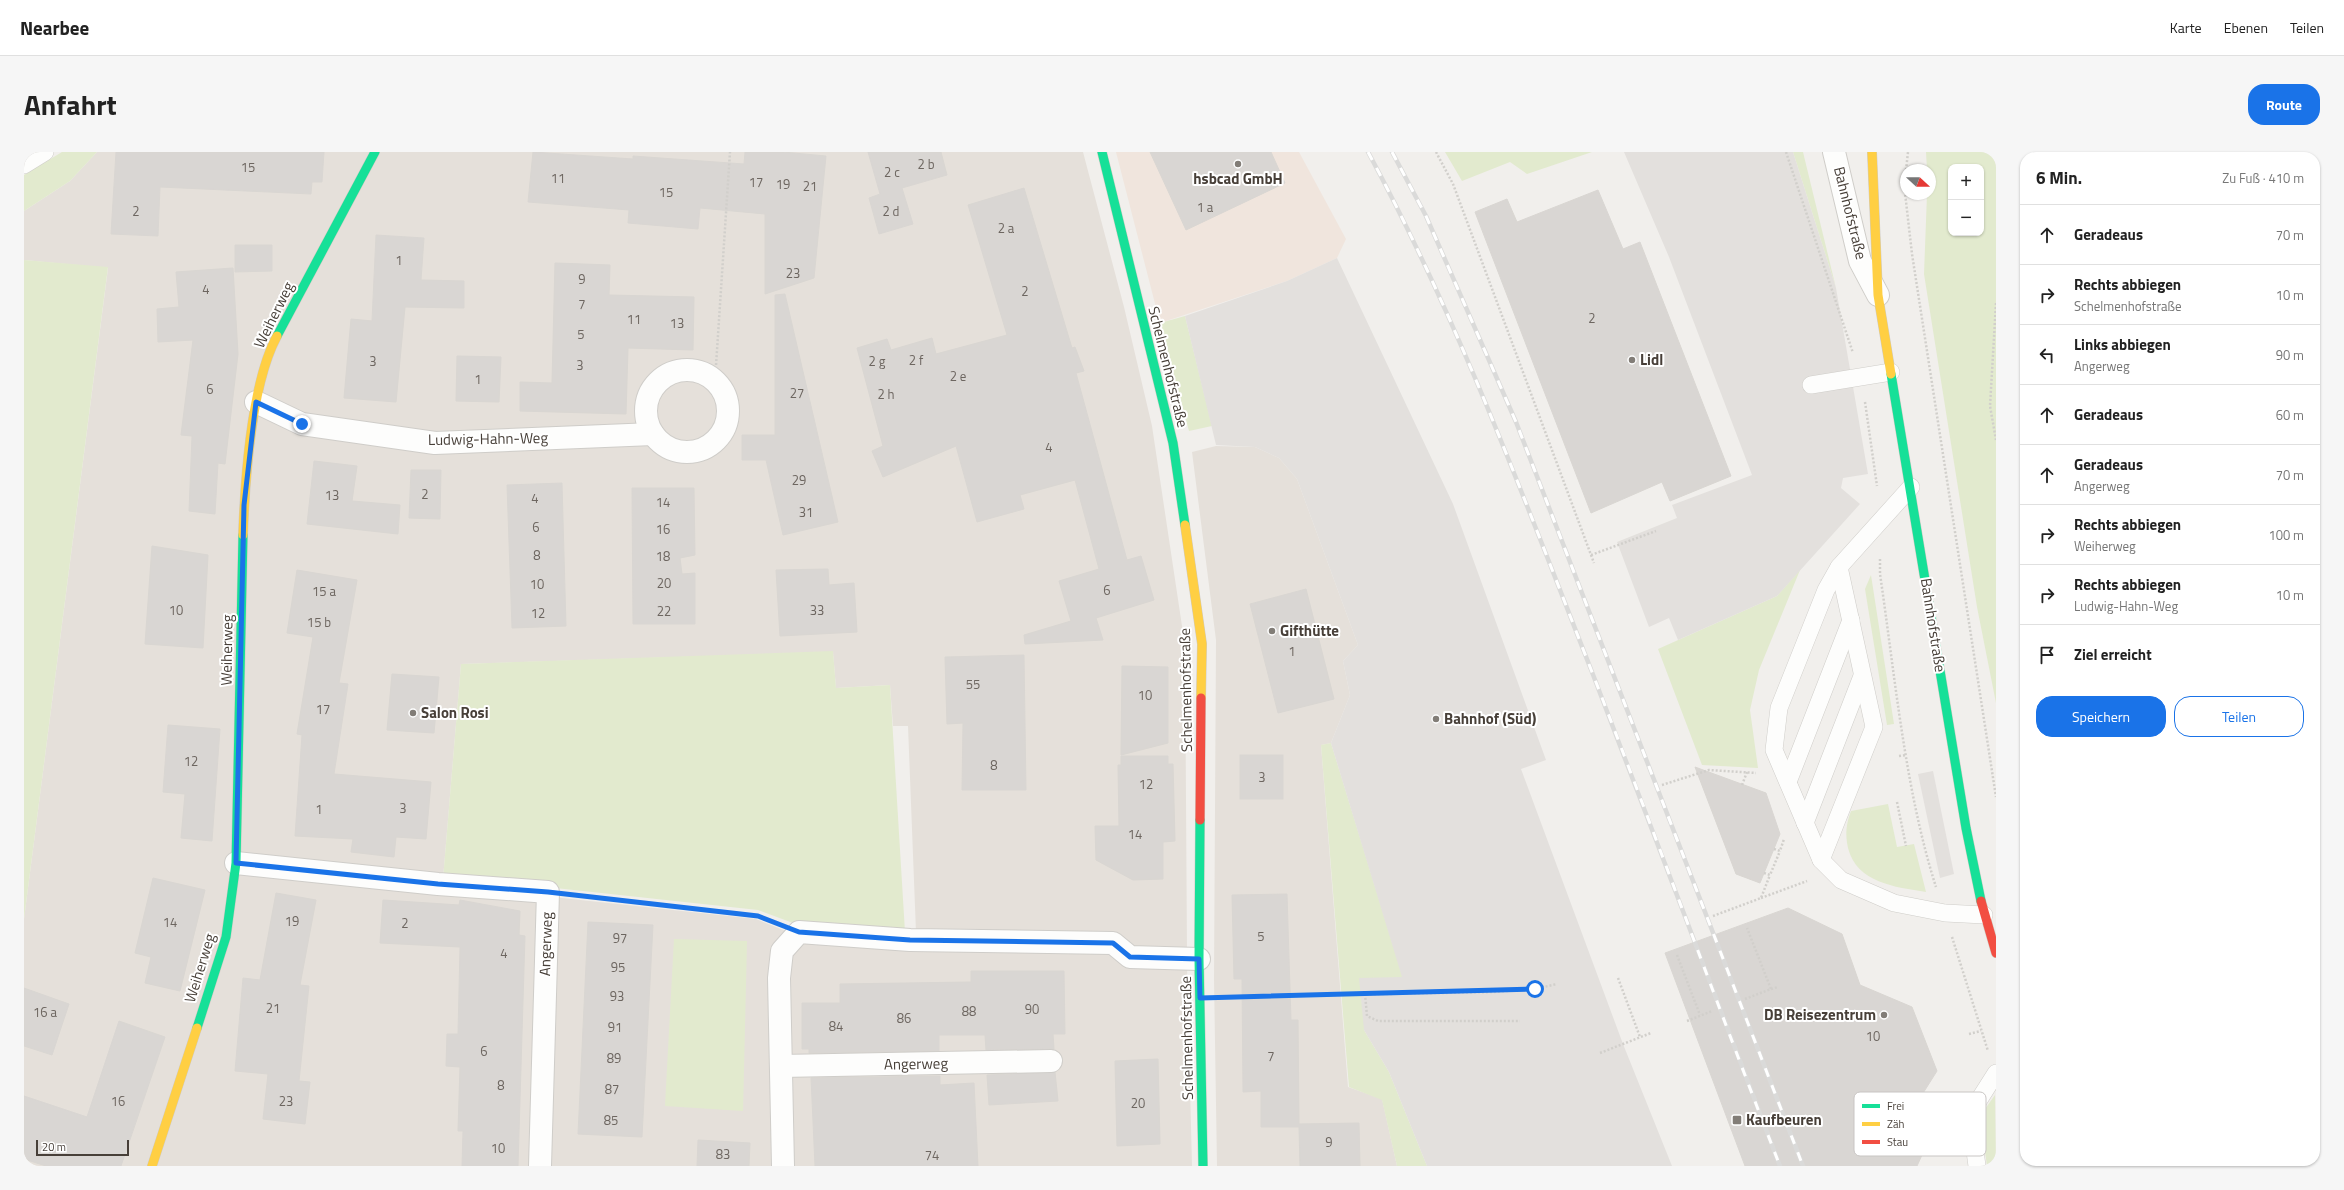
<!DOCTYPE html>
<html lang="de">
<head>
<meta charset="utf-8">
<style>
  :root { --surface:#fff; --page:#f6f6f6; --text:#222; --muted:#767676; --line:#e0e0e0; --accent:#1a73e8 }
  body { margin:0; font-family:"Titillium Web",sans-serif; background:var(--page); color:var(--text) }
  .controls { position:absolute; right:12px; top:12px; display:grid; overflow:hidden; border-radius:8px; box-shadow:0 1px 3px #0004 }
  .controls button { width:36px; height:36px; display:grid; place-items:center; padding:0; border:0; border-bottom:1px solid var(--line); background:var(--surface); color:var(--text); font:20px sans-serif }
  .compass { position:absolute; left:1876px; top:12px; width:36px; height:36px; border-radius:50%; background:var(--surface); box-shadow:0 1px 3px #0004; rotate:111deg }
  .scale { position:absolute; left:12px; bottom:10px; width:93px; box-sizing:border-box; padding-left:4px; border:2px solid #473f38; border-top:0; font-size:11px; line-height:14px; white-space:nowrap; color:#473f38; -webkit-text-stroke:3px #fff; paint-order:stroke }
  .stop { position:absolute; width:12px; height:12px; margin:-9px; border:3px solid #1a73e8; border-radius:50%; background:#fff }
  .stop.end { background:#1a73e8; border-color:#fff; box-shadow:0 1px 4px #0008 }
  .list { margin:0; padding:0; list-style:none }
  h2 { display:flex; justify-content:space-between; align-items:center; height:52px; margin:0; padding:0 16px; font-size:17px }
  h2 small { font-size:13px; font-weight:400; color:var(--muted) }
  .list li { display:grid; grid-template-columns:26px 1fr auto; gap:12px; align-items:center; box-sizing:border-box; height:60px; padding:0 16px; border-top:1px solid var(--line) }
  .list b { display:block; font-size:15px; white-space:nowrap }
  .list p { margin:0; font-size:13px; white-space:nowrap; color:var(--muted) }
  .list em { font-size:13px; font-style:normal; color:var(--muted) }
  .actions { display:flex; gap:8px; padding:12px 16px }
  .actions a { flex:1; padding:9px 0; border:1px solid var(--accent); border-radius:16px; text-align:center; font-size:14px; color:var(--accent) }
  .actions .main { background:var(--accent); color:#fff }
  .icon { flex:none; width:22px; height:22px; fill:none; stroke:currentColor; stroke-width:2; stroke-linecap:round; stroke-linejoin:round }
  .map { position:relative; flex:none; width:1972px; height:1014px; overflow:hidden; border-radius:16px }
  header { display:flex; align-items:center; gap:24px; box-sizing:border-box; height:56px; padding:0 20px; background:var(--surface); border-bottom:1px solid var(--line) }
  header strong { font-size:19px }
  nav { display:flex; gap:22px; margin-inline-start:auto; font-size:14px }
  .intro { display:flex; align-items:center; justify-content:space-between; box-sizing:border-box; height:96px; padding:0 24px }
  h1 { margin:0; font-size:28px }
  .button { padding:10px 18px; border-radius:16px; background:var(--accent); color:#fff; font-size:14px; font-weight:700 }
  main { display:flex; gap:24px; padding:0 24px }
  aside { flex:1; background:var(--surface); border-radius:16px; box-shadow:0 1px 3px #0004 }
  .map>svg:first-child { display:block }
</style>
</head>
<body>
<header>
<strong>Nearbee</strong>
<nav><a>Karte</a><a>Ebenen</a><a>Teilen</a></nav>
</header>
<div class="intro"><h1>Anfahrt</h1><a class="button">Route</a></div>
<main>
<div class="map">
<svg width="1972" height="1014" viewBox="0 0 1972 1014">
  <rect width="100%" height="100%" fill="#f1efec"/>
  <g fill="#e5e0da">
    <polygon points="73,0 1059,0 1100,155 1128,274 1161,494 1163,800 892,780 884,574 869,574 866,533 812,536 809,500 437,512 419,727 218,717 529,745 732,767 777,785 1085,796 1163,814 1168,1014 0,1014 0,767 84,116 0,108 0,59 46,29"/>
    <polygon points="1192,294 1231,295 1255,306 1273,327 1334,493 1319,509 1326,543 1307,591 1297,593 1324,935 1358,947 1373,1014 1193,1014 1190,827 1192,488 1168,300"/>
  </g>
  <polygon fill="#f0e5dd" points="1092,0 1275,0 1322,87 1313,106 1263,129 1136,171"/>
  <g fill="#e2eace" fill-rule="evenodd">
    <polygon points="38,0 73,0 46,29 0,59 0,23"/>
    <polygon points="1421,0 1568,0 1503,22 1486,10 1438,29"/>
    <polygon points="1769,0 1779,0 1812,136"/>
    <path d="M1902,0H1972V551L1953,455L1900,122L1903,42H1906V18H1903ZM1927,15H1957V81H1927Z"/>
    <polygon points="0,108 84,115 0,767"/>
    <polygon points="1161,164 1188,274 1165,279 1136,171"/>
    <polygon points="1776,418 1735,518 1726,558 1734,616 1678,613 1634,497 1753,444"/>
    <polygon points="1847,423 1870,572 1863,573 1841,437"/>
    <polygon points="809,499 812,536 866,533 881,780 777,774 734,758 522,735 419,727 437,512"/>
    <polygon points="1307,591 1379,826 1340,878 1365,920 1403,1014 1373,1014 1358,948 1325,935 1297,593"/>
    <path d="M1864,652L1873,695L1890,692L1902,740C1871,735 1833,731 1824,696C1821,682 1822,672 1827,659Z"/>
    <polygon points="650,787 723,789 719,959 641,954"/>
    <polygon points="1971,943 1972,1014 1963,1014 1956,964"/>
  </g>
  <g fill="#e3e0dd">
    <polygon points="1600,0 1769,0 1812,136 1844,322 1819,326 1817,336 1836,352 1753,444 1654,488 1645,466 1625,475 1593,390 1653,366 1648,353 1728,323 1645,105"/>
    <polygon points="1313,106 1429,352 1522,608 1497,617 1599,892 1648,1014 1403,1014 1365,920 1340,878 1335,826 1378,825 1307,591 1326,543 1319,509 1334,493 1273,327 1255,306 1231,295 1192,293 1161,164 1263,129"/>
    <polygon points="1909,619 1930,722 1916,726 1894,622"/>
  </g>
  <g fill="#d9d6d3" stroke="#d9d6d2">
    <polygon points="92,0 300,0 298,30 288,30 287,42 136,35 134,84 87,82"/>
    <polygon points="509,0 609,7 609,4 720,12 721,0 759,0 802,4 790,126 741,142 741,62 676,56 674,77 604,71 605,58 504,50"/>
    <polygon points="844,0 917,0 923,23 878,36 889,72 855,82 845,46 856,42"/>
    <polygon points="1126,0 1247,0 1261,31 1162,78"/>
    <polygon points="1000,36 1048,196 1051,195 1060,219 1052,221 1103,408 1117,404 1130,448 1072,466 1079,488 1001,492 1000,483 1047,469 1035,429 1075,417 1051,328 996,343 1000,357 953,370 932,294 859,325 848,299 859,294 833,196 863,187 867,198 908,186 912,202 983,183 944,53"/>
    <polygon points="1574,38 1599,97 1616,90 1707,324 1646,349 1638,330 1567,361 1451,60 1483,47 1493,70"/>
    <polygon points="352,83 400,86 397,128 440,129 440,156 381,155 372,250 320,246 327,167 348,169"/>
    <polygon points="211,93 248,93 248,119 211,120"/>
    <polygon points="531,111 586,113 585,143 670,145 669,198 604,196 602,262 496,259 496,230 528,231"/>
    <polygon points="209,116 214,202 201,312 194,311 191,362 165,359 168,284 157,283 169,188 134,190 133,157 155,155 152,120"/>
    <polygon points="761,142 814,370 759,383 742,308 718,308 718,283 751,283 751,143"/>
    <polygon points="433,204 477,205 475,250 432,249"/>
    <polygon points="290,309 333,314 328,349 376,353 374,382 283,372"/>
    <polygon points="387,318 417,318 416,367 385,366"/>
    <polygon points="538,331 542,474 488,476 483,333"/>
    <polygon points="608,336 670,336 671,403 656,406 658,422 671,421 671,472 609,472"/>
    <polygon points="128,394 184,403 179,496 121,492"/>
    <polygon points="804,417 805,433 830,431 833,480 756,484 752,418"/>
    <polygon points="273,418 333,428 315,531 324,532 310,622 407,630 402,687 372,685 370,705 327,700 329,687 271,684 278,583 273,582 289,485 263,481"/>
    <polygon points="1282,437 1310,547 1254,561 1226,452"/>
    <polygon points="1000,503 1002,638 938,638 939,571 923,572 921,505"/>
    <polygon points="1098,514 1144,515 1144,591 1097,603"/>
    <polygon points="368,522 415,525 410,581 363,578"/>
    <polygon points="144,573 196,577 188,689 157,686 161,642 139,640"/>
    <rect x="1216" y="603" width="43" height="44"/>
    <polygon points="1097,604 1144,604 1144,612 1149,612 1151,689 1139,690 1139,727 1109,728 1072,708 1071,674 1095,674 1094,613 1097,613"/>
    <polygon points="1671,615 1742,641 1756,682 1736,731 1712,722"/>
    <polygon points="129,726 181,738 156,839 121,831 127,805 111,801"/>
    <polygon points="252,741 292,748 276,833 285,834 275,929 286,930 281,972 239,967 244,922 211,919 219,826 236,828"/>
    <polygon points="1263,742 1267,868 1274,868 1275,972 1335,971 1336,1014 1276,1014 1275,975 1237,975 1237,939 1219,940 1218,827 1210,827 1208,743"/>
    <polygon points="359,748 435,753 436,748 496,759 495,783 501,784 494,1014 438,1014 439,979 434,979 436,915 422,914 423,882 434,882 436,795 356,791"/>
    <polygon points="1764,756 1818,782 1836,833 1888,855 1913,919 1884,965 1898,1003 1893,1014 1721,1014 1641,801"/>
    <polygon points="564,770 629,773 618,985 554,982"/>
    <polygon points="947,819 1040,819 1041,882 1029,882 1030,897 962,898 961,883 915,883 915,899 785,901 785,897 778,897 778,851 816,851 816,832 947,830"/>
    <polygon points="0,836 45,852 28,903 0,894"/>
    <polygon points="95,869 141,885 97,1014 22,1014 0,1007 0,944 63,965"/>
    <polygon points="1134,907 1136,992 1093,994 1091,909"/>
    <polygon points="1031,920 1034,949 965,953 963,923"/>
    <polygon points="916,924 916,933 950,931 954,1014 791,1014 787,926"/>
    <polygon points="674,988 726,991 725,1014 673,1014"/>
  </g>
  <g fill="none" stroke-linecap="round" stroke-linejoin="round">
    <g stroke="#cfcdc9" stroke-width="18">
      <g id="lane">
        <polyline points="0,13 21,0"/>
        <polyline points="1787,233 1867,220"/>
        <polyline points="1887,335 1815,415 1802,438 1755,556 1750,598 1797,708 1817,728 1870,751 1921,761 1960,763"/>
        <polyline points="1764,630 1827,468"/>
        <polyline points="1781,671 1838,524"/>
        <polyline points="1797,708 1850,575 1815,415"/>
        <polyline points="1953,1014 1946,962 1972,921"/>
      </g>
    </g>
    <g stroke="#cfcdc9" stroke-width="24">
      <g id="street">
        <polyline points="1810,0 1836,109 1854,143"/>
        <circle cx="663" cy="259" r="41"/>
        <polyline points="232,250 278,272 411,291 629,282"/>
        <polyline points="212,711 414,732 524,740 516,1014"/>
        <polyline points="757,914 1027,909"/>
        <polyline points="759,1014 755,826 758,799 775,780 886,788 1089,791 1106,805 1175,807"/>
      </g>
    </g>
    <g stroke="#d0cbc3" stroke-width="10">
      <g id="fast">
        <polyline points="1078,0 1149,291 1161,373"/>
        <polyline points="253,184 351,0"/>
        <polyline points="1867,222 1942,676 1957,749"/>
        <polyline points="1176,668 1175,807 1179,1014"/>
        <polyline points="173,876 202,785 212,711 219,383"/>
      </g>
    </g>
    <g stroke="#d0cbc3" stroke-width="10">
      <g id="slow">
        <polyline points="1848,0 1854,143 1867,222"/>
        <polyline points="1161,373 1178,492 1177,546"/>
        <path d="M219,383C221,328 227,232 253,184"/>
        <polyline points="128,1014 173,876"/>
      </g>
    </g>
    <g stroke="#d0cbc3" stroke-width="10">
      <g id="jam">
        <polyline points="1176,668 1177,546"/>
        <polyline points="1957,749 1972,801"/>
      </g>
    </g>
    <g stroke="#d1cfcb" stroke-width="2.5" stroke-dasharray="2 2" stroke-linecap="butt">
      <polyline points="1412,0 1429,32 1570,411"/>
      <polyline points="1762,0 1829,201"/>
      <polyline points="1882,18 1884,0"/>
      <polyline points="1882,19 1880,32 1888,102 1972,645"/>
      <polyline points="1972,151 1966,254 1972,288"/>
      <polyline points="691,229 706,0"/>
      <polyline points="1841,250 1853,334"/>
      <polyline points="1567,403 1632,379"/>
      <path d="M1856,407V422C1871,524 1881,638 1912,735"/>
      <polyline points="1875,604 1883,603"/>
      <polyline points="1638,633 1685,618 1732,621"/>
      <polyline points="1718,633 1723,620"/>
      <polyline points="1873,650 1882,694"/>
      <polyline points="1750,697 1756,699 1760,687"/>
      <polyline points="1740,721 1746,723 1756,699"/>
      <polyline points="550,743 734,764 749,769"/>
      <polyline points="1737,746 1783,729"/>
      <polyline points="1689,764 1737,746 1746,723"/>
      <polyline points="1928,785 1964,899"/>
      <polyline points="1653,803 1676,863"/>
      <polyline points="1594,826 1616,885"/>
      <polyline points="1747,837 1754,835"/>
      <polyline points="1341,842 1343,864 1354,869 1496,869"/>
      <polyline points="1202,845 1469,840 1511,837 1533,832"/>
      <polyline points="1721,847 1747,837 1723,776"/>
      <polyline points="1663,869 1688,859"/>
      <polyline points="1945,882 1957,879"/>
      <polyline points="1576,901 1627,881"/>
    </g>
    <use href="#lane" stroke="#fdfdfc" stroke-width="17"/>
    <use href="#street" stroke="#fdfdfc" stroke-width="22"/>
    <use href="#fast" stroke="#16e098" stroke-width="9"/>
    <use href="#slow" stroke="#ffcf43" stroke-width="9"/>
    <use href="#jam" stroke="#f24e42" stroke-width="9"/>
    <g stroke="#dadad9" stroke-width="4.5">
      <g id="rail">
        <path d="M1344,0C1434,167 1499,344 1568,520C1632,684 1692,850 1756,1014"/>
        <polyline points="1368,0 1402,64 1492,270 1779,1014"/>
      </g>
    </g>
    <use href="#rail" stroke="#fff" stroke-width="3" stroke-dasharray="9" stroke-linecap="butt"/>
  </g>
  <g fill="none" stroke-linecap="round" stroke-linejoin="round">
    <polyline stroke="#1a73e8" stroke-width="5" points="278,272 232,250 220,353 212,711 414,732 524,740 734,764 775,780 886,788 1089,791 1106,805 1175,807 1176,846 1511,837"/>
  </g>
  <g fill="#827d77" stroke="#fff" stroke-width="1.5">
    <circle cx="1214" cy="12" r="4"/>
    <circle cx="1608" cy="208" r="4"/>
    <circle cx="1248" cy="479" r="4"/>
    <circle cx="389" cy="561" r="4"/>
    <circle cx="1412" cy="567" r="4"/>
    <circle cx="1860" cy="863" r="4"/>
    <rect x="1708" y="963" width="10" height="10" rx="2"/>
  </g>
  <g text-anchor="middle" stroke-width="4" stroke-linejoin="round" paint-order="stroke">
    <g font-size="13" fill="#6d6660">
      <text x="902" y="17">2 b</text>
      <text x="224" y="20">15</text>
      <text x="868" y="25">2 c</text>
      <text x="534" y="31">11</text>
      <text x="732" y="35">17</text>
      <text x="759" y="37">19</text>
      <text x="786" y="39">21</text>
      <text x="642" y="45">15</text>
      <text x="1181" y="60">1 a</text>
      <text x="112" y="64">2</text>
      <text x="867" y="64">2 d</text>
      <text x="982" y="81">2 a</text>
      <text x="375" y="113">1</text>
      <text x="769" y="126">23</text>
      <text x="558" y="132">9</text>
      <text x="182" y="142">4</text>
      <text x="1001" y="144">2</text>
      <text x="558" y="157">7</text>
      <text x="1568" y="171">2</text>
      <text x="610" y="172">11</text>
      <text x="653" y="176">13</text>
      <text x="557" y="187">5</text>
      <text x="892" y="213">2 f</text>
      <text x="349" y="214">3</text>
      <text x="853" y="214">2 g</text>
      <text x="556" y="218">3</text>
      <text x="934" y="229">2 e</text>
      <text x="454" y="232">1</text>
      <text x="186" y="242">6</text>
      <text x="773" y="246">27</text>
      <text x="862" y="247">2 h</text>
      <text x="1025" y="300">4</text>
      <text x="775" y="333">29</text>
      <text x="401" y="347">2</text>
      <text x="308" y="348">13</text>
      <text x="511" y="351">4</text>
      <text x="639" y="355">14</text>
      <text x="782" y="365">31</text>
      <text x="512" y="380">6</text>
      <text x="639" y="382">16</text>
      <text x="513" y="408">8</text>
      <text x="639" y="409">18</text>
      <text x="640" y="436">20</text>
      <text x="513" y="437">10</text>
      <text x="1083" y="443">6</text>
      <text x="300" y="444">15 a</text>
      <text x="152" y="463">10</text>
      <text x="793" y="463">33</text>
      <text x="640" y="464">22</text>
      <text x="514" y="466">12</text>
      <text x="295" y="475">15 b</text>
      <text x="1268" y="504">1</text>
      <text x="949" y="537">55</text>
      <text x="1121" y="548">10</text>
      <text x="299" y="562">17</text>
      <text x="167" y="614">12</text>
      <text x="970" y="618">8</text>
      <text x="1238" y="630">3</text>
      <text x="1122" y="637">12</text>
      <text x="379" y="661">3</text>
      <text x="295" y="662">1</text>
      <text x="1111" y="687">14</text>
      <text x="268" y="774">19</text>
      <text x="146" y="775">14</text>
      <text x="381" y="776">2</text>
      <text x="1237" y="789">5</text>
      <text x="596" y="791">97</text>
      <text x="480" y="806">4</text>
      <text x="594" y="820">95</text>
      <text x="593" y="849">93</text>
      <text x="249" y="861">21</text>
      <text x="1008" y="862">90</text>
      <text x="945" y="864">88</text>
      <text x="21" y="865">16 a</text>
      <text x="880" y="871">86</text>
      <text x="812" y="879">84</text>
      <text x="591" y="880">91</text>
      <text x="1849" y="889">10</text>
      <text x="460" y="904">6</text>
      <text x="1247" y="909">7</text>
      <text x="590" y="911">89</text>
      <text x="477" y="938">8</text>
      <text x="588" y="942">87</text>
      <text x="94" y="954">16</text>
      <text x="262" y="954">23</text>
      <text x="1114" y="956">20</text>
      <text x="587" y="973">85</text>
      <text x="1305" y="995">9</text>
      <text x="474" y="1001">10</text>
      <text x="699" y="1007">83</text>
      <text x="908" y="1008">74</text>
    </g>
    <g font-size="15" font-weight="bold" fill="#473f38" stroke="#fff" text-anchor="start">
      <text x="1214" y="32" text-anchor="middle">hsbcad GmbH</text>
      <text x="1616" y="213">Lidl</text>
      <text x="1256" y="484">Gifthütte</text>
      <text x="397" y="566">Salon Rosi</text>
      <text x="1420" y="572">Bahnhof (Süd)</text>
      <text x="1852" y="868" text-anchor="end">DB Reisezentrum</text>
      <text x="1722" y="973">Kaufbeuren</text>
    </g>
    <g font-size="15" fill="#473f38" stroke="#fff">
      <text transform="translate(1826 61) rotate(76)" y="5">Bahnhofstraße</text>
      <text transform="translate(250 163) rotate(-64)" y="5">Weiherweg</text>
      <text transform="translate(1144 215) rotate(76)" y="5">Schelmenhofstraße</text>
      <text transform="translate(464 287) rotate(-1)" y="5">Ludwig-Hahn-Weg</text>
      <text transform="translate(1909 473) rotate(81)" y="5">Bahnhofstraße</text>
      <text transform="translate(203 498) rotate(-89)" y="5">Weiherweg</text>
      <text transform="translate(1162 538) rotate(-91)" y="5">Schelmenhofstraße</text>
      <text transform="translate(522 792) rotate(-88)" y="5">Angerweg</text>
      <text transform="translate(176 816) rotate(-73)" y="5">Weiherweg</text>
      <text transform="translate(1163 886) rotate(-91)" y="5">Schelmenhofstraße</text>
      <text transform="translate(892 912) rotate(-1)" y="5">Angerweg</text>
    </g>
  </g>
  <rect x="1830" y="940" width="132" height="64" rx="6" fill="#fff" stroke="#c8c5c3" stroke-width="1"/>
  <rect x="1838" y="952" width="18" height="4" fill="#16e098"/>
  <rect x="1838" y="970" width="18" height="4" fill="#ffcf43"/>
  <rect x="1838" y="988" width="18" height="4" fill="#f24e42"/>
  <g font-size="11" fill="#473f38">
    <text x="1863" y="958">Frei</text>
    <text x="1863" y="976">Zäh</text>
    <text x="1863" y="994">Stau</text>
  </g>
</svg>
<div class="controls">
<button>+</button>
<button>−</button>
</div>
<svg class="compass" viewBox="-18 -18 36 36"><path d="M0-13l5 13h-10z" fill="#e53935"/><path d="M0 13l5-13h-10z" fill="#767676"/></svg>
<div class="scale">20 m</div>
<div class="stop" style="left:1511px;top:837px"></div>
<div class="stop end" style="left:278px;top:272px"></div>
</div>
<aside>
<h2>6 Min.<small>Zu Fuß · 410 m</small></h2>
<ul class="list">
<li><svg class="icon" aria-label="ahead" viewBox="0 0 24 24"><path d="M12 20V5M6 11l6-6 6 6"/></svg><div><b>Geradeaus</b></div><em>70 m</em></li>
<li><svg class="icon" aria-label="right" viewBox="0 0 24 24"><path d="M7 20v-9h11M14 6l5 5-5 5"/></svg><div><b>Rechts abbiegen</b><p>Schelmenhofstraße</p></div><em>10 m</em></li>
<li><svg class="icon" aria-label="left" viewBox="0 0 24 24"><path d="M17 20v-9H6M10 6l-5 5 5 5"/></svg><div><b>Links abbiegen</b><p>Angerweg</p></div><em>90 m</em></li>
<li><svg class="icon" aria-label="ahead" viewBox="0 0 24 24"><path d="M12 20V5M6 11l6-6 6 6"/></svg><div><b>Geradeaus</b></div><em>60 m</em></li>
<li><svg class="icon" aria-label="ahead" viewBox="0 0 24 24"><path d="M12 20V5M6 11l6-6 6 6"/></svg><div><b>Geradeaus</b><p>Angerweg</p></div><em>70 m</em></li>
<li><svg class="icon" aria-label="right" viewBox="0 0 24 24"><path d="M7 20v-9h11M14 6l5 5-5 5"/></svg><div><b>Rechts abbiegen</b><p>Weiherweg</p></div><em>100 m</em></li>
<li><svg class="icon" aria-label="right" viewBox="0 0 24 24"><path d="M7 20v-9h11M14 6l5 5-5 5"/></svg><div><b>Rechts abbiegen</b><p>Ludwig-Hahn-Weg</p></div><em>10 m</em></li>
<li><svg class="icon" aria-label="arrive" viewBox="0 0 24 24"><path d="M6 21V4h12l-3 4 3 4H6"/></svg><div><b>Ziel erreicht</b></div></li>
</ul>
<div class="actions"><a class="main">Speichern</a><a>Teilen</a></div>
</aside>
</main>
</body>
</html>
